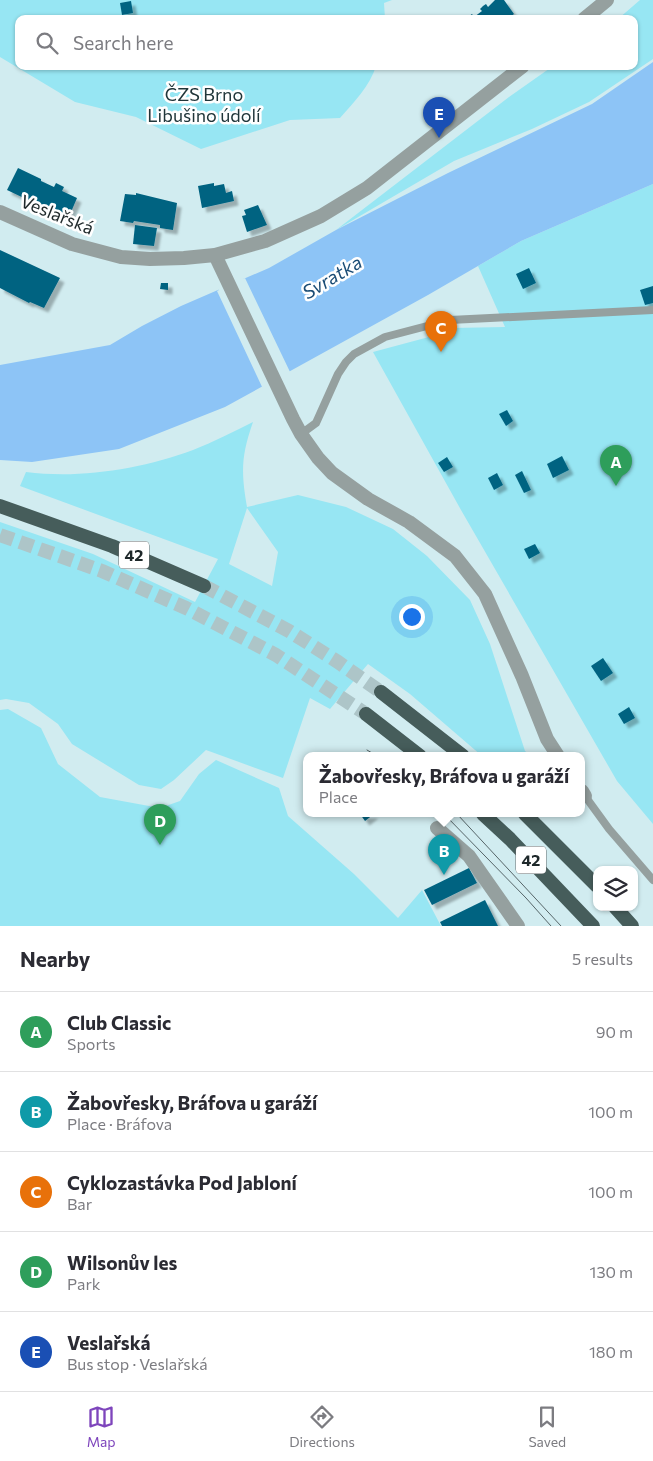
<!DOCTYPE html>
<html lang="en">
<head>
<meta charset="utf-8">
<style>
  :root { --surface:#fff; --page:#f7f7f7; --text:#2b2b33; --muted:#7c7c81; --line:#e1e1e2; --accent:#7e45bc }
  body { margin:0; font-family:Commissioner,sans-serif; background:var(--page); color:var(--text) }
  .controls { position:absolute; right:15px; bottom:15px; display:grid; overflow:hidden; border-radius:10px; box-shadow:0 1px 4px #0004 }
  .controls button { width:45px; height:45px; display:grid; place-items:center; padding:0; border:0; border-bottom:1px solid var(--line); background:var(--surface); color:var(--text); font:25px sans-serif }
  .you { position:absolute; left:411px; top:616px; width:18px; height:18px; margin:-12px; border:4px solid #fff; border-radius:50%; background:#1a73e8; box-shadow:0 0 0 8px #1a73e833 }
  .badge { display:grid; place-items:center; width:32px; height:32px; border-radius:50%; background:var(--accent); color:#fff; font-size:16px; font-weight:700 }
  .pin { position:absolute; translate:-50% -41px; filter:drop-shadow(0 1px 2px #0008) }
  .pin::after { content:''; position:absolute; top:26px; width:18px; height:15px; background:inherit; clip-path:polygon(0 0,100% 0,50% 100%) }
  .popup { position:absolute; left:303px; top:752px; width:282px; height:65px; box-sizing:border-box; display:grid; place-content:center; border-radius:10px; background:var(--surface); filter:drop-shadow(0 1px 4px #0005); font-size:16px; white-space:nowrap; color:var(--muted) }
  .popup b { font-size:19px; color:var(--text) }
  .popup::after { content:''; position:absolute; left:50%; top:100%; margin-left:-10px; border:10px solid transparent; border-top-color:var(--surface) }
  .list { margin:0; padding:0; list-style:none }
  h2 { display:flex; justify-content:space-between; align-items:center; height:65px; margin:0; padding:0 20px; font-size:21px }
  h2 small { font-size:16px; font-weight:400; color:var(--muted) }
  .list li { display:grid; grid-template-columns:32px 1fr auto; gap:15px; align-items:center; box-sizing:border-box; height:80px; padding:0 20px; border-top:1px solid var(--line) }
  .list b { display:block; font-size:19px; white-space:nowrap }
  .list p { margin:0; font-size:16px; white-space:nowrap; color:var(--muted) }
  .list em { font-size:16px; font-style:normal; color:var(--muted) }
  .icon { flex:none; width:28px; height:28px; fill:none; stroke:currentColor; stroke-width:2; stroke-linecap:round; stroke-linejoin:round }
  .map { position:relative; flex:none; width:653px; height:926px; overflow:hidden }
  .search { position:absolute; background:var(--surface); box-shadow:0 1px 4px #0004; left:15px; right:15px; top:15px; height:55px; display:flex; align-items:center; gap:12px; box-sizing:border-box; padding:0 18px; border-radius:10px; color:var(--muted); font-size:19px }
  .sheet { height:465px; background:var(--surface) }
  nav { display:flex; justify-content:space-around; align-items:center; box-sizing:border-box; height:70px; border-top:1px solid var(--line); background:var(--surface); font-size:14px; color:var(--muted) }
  nav a { display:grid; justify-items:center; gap:2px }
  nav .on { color:var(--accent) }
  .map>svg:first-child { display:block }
</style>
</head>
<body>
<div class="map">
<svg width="653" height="926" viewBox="0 0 653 926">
  <defs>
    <filter id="shadow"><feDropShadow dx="4.5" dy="4.5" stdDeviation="1" flood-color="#0004"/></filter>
  </defs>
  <rect width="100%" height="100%" fill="#d1ecf0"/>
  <g fill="#97e6f3" fill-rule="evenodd">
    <path d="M0,0H392L384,3L385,19H19V66H376C370,86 354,102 340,118L290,120L201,149L136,117L75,102L0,57Z"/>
    <polygon points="640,0 653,0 653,59 589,102 532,129 454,161 336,230 509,97 553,66 634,66 634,19 618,19"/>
    <polygon points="653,184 653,824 617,781 461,510 373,352 440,334 452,328 505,327 478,266 521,241"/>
    <path d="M253,422C241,456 241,472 247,507L298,495L346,507L393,529L427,556L470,600L490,644L525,751L531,756H482L410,694L368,664L330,709L310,698L283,778L206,750L174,780L161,789L139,785L72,744L58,724L29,703L6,699L0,700V522L93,554L195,602L218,559L20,486L26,472C80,479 142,469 193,450C213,442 233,432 253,422ZM247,508L278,552L272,586L229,564Z"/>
    <polygon points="8,709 41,728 58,764 100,797 160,808 180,801 199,774 216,760 279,788 288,816 354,874 398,918 422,890 441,926 0,926 0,710"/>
  </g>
  <polygon fill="#8dc4f6" points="653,62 653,184 521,241 428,295 225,407 119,449 32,462 0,460 0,365 110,345 142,326 181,306 269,268 336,230 448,173 592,104"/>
  <polygon fill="#d1ecf0" points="242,277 243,279 245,278 291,374 263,389 217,291 219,290 218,288"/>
  <g fill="#006381" filter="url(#shadow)">
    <polygon points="495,0 504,0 514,14 510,17 511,19 465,19 472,14 474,17 482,11 480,9 483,6 486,4 488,7"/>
    <polygon points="131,1 133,13 122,15 120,3"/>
    <polygon points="18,168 41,179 41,181 54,187 56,183 64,187 62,191 77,198 68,219 7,190"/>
    <polygon points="214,183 214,186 224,184 226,193 232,191 234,201 202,208 198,186"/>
    <polygon points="136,193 177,203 173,230 160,228 160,225 134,221 133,223 120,221 125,194 136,195"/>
    <polygon points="258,205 267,225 247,232 242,216 246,215 244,210"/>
    <polygon points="135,225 157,228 154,246 133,244"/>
    <polygon points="0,250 60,278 44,308 30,302 29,303 0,288"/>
    <polygon points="529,268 536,283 523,289 516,274"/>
    <polygon points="161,283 168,283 168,290 160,289"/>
    <polygon points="653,286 653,303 645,305 640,290"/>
    <polygon points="507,410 513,421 506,426 499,414"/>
    <polygon points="562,456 569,470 553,478 547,464"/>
    <polygon points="447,457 453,467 444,472 438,463"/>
    <polygon points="522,471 531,490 524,493 515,475"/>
    <polygon points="497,473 503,485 494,490 488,478"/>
    <polygon points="535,544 540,553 529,559 524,549"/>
    <polygon points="603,658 613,673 601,681 591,666"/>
    <polygon points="629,707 635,718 624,724 618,714"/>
    <polygon points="360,814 374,814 365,821"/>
    <polygon points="469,868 477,883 432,905 424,890"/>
    <polygon points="485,900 498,926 442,926 440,922"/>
  </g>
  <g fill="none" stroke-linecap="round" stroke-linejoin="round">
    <g stroke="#adc5c8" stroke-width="14" stroke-dasharray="14 7" stroke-linecap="butt">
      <polyline points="0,535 102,571 186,608 276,655 366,714"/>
      <polyline points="204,586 289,631 338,662 381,692"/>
    </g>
    <g stroke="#95a09f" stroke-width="8">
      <polyline points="301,434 316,423 338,374 346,362 354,354 385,337 450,320 653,310"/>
      <polyline points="585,796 609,829 653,880"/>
    </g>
    <g stroke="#95a09f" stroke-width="14">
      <polyline points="215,255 293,419 301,434 318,458 332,473 368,499 409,522 455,556 485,594 522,676 547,739 558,756"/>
      <polyline points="582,791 585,796"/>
      <polyline points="437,828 469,856 518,926"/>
    </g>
    <g stroke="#95a09f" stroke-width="14">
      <polyline points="584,19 607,0"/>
      <polyline points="0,212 72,244 121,257 150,259 184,258 215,255 265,241 321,216 367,188 523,66"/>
    </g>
    <g stroke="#465d5b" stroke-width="14">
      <polyline points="0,506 112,546 204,586"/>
      <polyline points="381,692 463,756"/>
      <polyline points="366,714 420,756"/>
      <polyline points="483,814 510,839 593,926"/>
      <polyline points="525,814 597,886"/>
      <polyline points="615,907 632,926"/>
    </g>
    <g stroke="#566568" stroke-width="1">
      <polyline points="367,750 377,756"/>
      <polyline points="444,814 526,898 551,926"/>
      <polyline points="457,814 561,926"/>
    </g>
  </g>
  <g text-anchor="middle" stroke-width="5" stroke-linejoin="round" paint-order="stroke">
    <g fill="#fff" stroke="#62686a" stroke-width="1">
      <rect x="119" y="541.5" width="30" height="27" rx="4"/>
      <rect x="516" y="846.5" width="30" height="27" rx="4"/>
    </g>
    <g font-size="16" font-weight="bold" fill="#1e282a">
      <text x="134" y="561">42</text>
      <text x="531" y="866">42</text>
    </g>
    <g font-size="18" fill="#20363a" stroke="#fff">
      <text x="204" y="101">ČZS Brno<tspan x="204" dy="21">Libušino údolí</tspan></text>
    </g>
    <g font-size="18" fill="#1e282a" stroke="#fff">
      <text transform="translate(57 215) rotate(22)" y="6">Veslařská</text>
    </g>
    <g font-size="19" font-style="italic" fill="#1b4d76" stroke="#fff">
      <text transform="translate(332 277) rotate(-31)" y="7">Svratka</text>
    </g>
  </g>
</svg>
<div class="controls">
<button><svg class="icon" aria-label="layers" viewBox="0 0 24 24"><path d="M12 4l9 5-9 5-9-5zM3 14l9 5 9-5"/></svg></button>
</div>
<div class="you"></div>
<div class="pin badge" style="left:616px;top:486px;background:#2e9e5b">A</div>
<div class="pin badge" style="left:444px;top:875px;background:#0f9aa8">B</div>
<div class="popup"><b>Žabovřesky, Bráfova u garáží</b>Place</div>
<div class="pin badge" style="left:441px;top:352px;background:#e8710a">C</div>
<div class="pin badge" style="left:160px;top:845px;background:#2e9e5b">D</div>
<div class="pin badge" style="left:439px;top:138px;background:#1a4fb4">E</div>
<div class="search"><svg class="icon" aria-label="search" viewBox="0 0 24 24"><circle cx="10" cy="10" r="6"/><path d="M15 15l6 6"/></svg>Search here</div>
</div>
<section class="sheet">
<h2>Nearby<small>5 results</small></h2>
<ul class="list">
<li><span class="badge" style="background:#2e9e5b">A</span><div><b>Club Classic</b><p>Sports</p></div><em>90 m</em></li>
<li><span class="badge" style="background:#0f9aa8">B</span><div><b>Žabovřesky, Bráfova u garáží</b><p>Place · Bráfova</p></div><em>100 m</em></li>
<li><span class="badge" style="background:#e8710a">C</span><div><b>Cyklozastávka Pod Jabloní</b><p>Bar</p></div><em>100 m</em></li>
<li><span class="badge" style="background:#2e9e5b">D</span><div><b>Wilsonův les</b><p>Park</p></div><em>130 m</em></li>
<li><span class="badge" style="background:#1a4fb4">E</span><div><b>Veslařská</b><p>Bus stop · Veslařská</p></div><em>180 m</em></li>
</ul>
</section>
<nav>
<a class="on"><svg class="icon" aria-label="map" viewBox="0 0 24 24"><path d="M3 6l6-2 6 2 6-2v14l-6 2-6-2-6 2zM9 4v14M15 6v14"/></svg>Map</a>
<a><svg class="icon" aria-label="directions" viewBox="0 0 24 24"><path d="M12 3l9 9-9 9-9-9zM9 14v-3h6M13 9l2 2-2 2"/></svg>Directions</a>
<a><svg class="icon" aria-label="saved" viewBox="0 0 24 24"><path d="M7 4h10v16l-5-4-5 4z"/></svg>Saved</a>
</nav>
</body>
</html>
